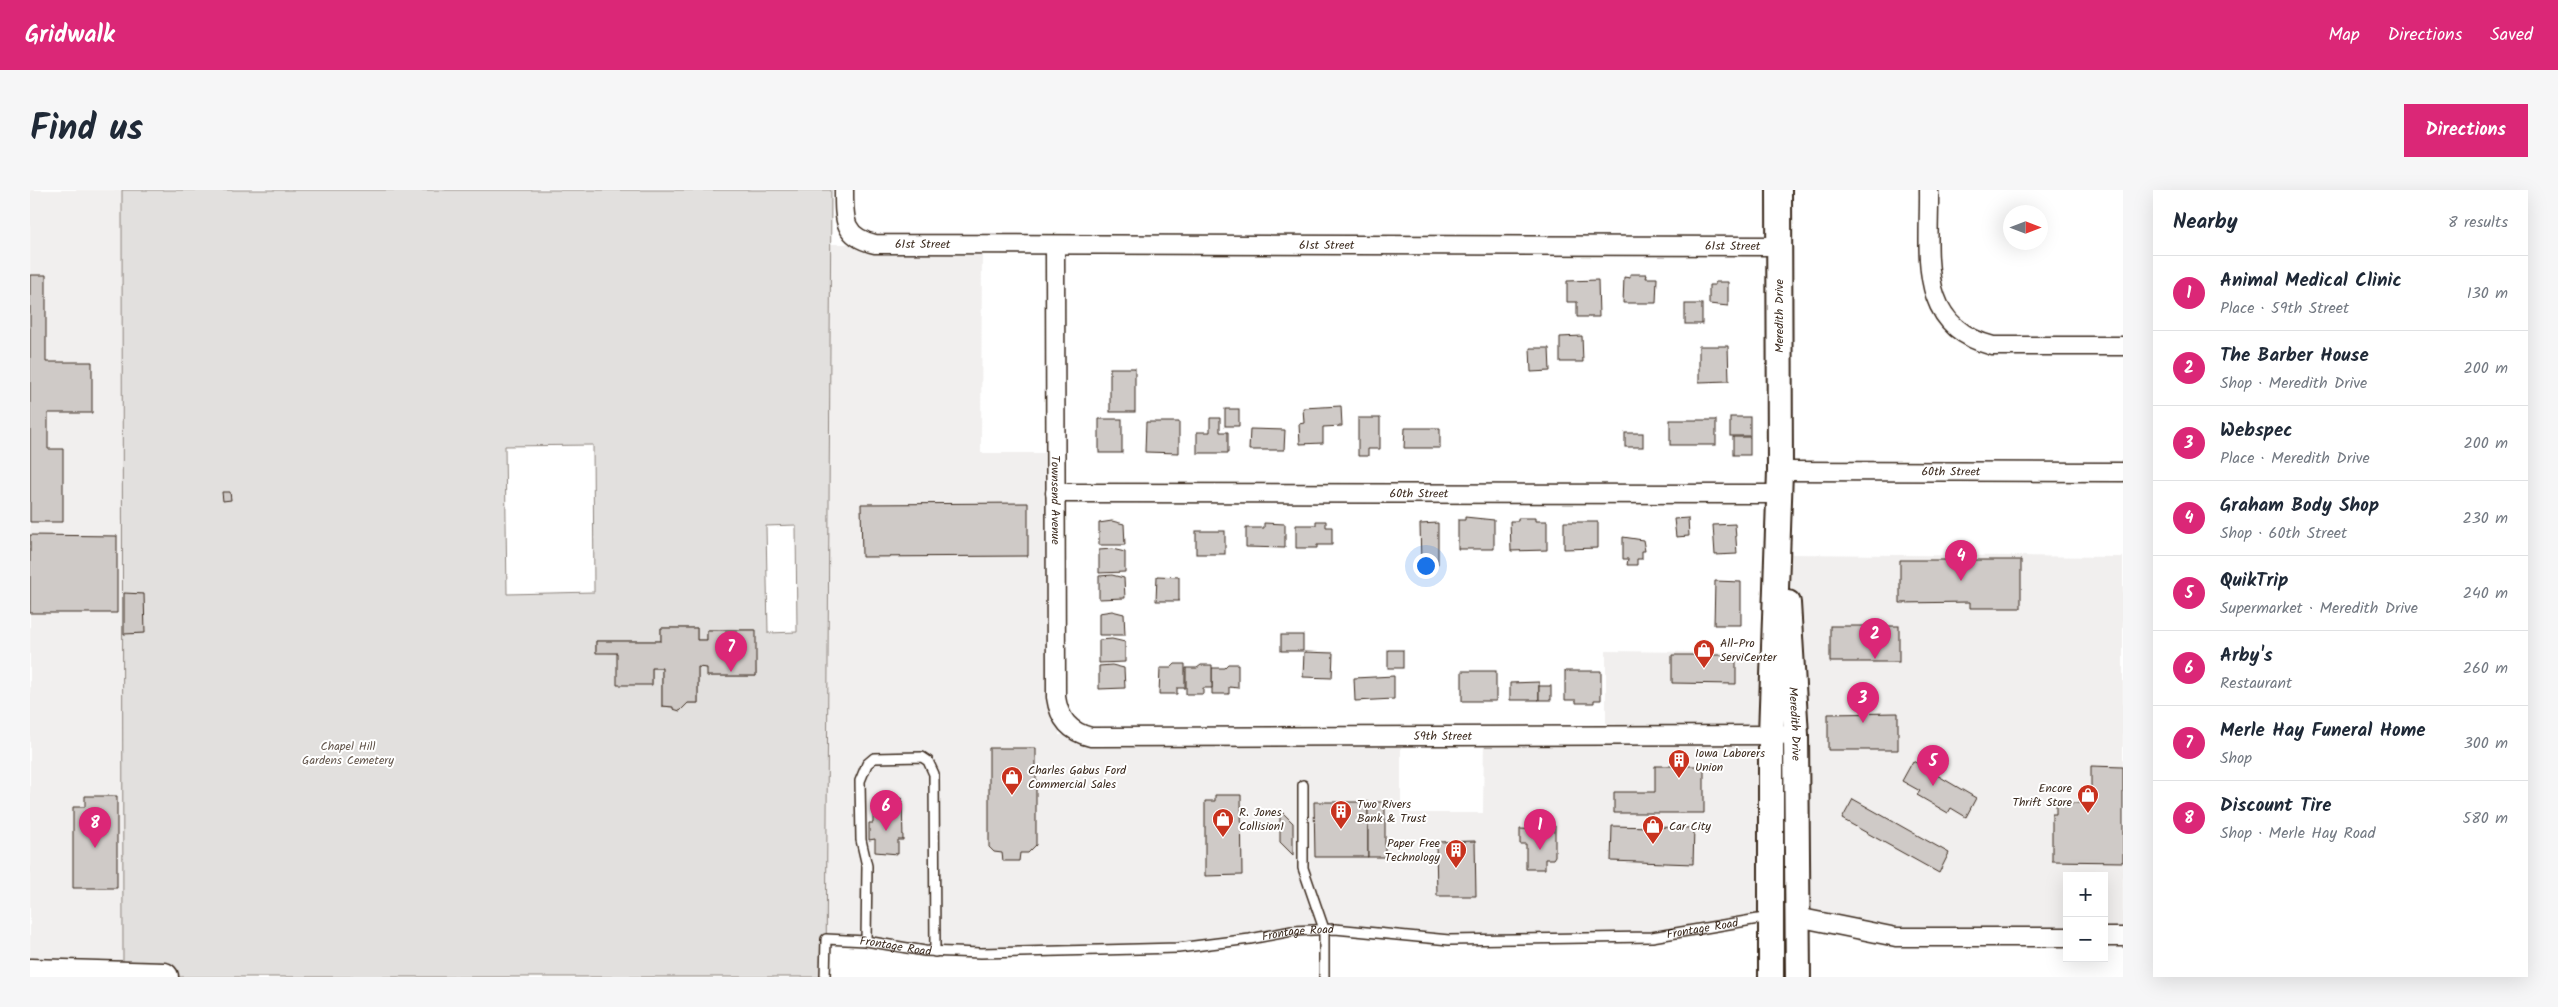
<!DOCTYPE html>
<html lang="en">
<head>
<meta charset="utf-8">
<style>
  :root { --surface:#fff; --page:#f6f6f7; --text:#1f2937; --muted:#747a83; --line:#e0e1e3; --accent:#db2777 }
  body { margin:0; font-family:Kalam,sans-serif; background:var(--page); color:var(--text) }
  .controls { position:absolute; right:15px; bottom:15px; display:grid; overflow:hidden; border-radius:0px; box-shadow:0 5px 20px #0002 }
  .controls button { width:45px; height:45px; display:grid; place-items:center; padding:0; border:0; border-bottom:1px solid var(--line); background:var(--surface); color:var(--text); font:25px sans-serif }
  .compass { position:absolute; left:1973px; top:15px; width:45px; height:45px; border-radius:50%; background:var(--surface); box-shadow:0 5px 20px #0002; rotate:90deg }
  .you { position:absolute; left:1395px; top:375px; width:18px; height:18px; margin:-12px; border:4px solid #fff; border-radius:50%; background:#1a73e8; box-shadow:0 0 0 8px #1a73e833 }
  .badge { display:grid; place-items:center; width:32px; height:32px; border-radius:50%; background:var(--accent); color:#fff; font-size:16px; font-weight:700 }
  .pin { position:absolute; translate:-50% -41px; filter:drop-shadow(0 1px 2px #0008) }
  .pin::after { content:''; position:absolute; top:26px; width:18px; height:15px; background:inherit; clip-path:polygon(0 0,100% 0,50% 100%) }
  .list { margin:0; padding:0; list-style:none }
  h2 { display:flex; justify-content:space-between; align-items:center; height:65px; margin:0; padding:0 20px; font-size:21px }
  h2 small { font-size:16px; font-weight:400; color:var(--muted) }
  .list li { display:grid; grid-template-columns:32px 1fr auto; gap:15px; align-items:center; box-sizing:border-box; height:75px; padding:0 20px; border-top:1px solid var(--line) }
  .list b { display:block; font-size:19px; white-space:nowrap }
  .list p { margin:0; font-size:16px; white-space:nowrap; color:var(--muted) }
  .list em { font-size:16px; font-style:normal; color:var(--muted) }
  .map { position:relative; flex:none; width:2093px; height:787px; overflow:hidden; border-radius:0px }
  header { display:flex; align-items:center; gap:30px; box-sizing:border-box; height:70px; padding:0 25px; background:var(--accent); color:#fff }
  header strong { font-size:24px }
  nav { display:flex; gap:28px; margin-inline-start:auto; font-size:18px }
  .intro { display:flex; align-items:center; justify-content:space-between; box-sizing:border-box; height:120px; padding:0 30px }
  h1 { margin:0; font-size:35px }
  .button { padding:12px 22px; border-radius:0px; background:var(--accent); color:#fff; font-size:18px; font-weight:700 }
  main { display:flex; gap:30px; padding:0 30px }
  aside { flex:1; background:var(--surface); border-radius:0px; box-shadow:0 5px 20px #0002 }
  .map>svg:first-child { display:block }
</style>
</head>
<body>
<header>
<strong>Gridwalk</strong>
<nav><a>Map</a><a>Directions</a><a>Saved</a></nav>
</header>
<div class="intro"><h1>Find us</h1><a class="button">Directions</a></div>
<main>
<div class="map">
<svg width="2093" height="787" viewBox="0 0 2093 787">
  <rect width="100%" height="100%" fill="#fff"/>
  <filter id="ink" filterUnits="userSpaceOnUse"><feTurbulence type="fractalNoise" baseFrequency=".02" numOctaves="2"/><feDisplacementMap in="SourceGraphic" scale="10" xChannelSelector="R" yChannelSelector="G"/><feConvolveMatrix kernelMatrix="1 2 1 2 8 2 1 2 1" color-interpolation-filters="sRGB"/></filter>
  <g filter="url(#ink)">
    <g fill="#f1efee">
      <polygon points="0,0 92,0 93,785 0,783"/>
      <polygon points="801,54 952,54 951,263 1026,263 1029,545 1371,547 1371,623 1453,623 1454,546 1576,546 1576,461 1743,463 1741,727 1622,747 1419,750 1305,739 1148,758 951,763 796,749"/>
      <polygon points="1755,364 2093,367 2093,747 2074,747 2074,686 2037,686 2037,747 1866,747 1767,727"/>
    </g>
    <path fill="#e2e0de" stroke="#8e857e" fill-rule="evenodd" d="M92,0H801L796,787H147L93,785ZM563,255L564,402L477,404L475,256ZM766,335L767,442L738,443L736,336ZM631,438H667V450H677V440H725L726,486H678L677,478L668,477V513H658L650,521L643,517L632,516V478H622V494L587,463L566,462V451H631Z"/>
    <g fill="#cfcac7" stroke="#3b2a1e">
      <polygon points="1600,84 1617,84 1616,88 1627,88 1626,113 1593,113 1594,87 1600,88"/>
      <polygon points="0,85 16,85 16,172 62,172 62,223 18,223 18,259 33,259 33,332 0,332"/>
      <polygon points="1568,90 1569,127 1547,127 1547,112 1537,112 1537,91"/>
      <polygon points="1685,92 1698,92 1698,116 1679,114 1679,95 1685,95"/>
      <rect x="1655" y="114" width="17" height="20"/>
      <polygon points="1552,146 1553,172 1530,172 1530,147"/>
      <polygon points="1669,156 1698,156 1699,191 1669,192"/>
      <polygon points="1500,158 1519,158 1520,181 1501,182"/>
      <rect x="1080" y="178" width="25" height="44"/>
      <polygon points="1311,216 1312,236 1293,237 1293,253 1270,254 1269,234 1274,233 1273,218"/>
      <rect x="1195" y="219" width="14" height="17"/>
      <rect x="1700" y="227" width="20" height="19"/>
      <polygon points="1180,228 1190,228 1190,242 1198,242 1198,263 1167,263 1167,242 1180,242"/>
      <polygon points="1328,228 1350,228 1350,259 1338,259 1338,266 1328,266"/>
      <rect x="1069" y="229" width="23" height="34"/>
      <rect x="1640" y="230" width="46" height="25"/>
      <polygon points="1116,232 1149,232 1149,263 1115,262"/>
      <polygon points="1375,238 1410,238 1410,258 1374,258"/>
      <polygon points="1220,239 1255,240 1254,260 1219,260"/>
      <rect x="1595" y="243" width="18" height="14"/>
      <rect x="1703" y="247" width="17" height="18"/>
      <polygon points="192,302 200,302 201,310 193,311"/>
      <polygon points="998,313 998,366 832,367 831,314"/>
      <polygon points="1435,327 1464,330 1464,359 1428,359 1428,330 1435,330"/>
      <polygon points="1488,328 1505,328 1505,331 1517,331 1517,360 1481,361 1480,331 1488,331"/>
      <polygon points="1658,328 1659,346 1646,347 1644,329"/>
      <polygon points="1082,331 1094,334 1095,355 1069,355 1069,333"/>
      <polygon points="1286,331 1296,331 1296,337 1302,337 1302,355 1287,355 1287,358 1266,358 1266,335 1286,335"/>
      <polygon points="1534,332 1568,332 1568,358 1534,359"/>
      <polygon points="1234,333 1255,334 1255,358 1216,357 1216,338 1234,338"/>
      <polygon points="1408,333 1408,374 1391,374 1390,334"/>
      <polygon points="1705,334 1707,364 1685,365 1683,335"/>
      <rect x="1166" y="341" width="29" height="23"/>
      <polygon points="0,345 87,346 87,423 0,423"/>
      <polygon points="1593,347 1613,350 1615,361 1612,361 1612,369 1607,369 1607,375 1597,375 1598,369 1593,369"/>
      <polygon points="1082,359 1095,362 1095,382 1069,383 1069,360"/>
      <polygon points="1870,370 1991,370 1991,418 1940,418 1940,412 1870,413"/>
      <polygon points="1082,385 1094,388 1095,408 1069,409 1069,386"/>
      <polygon points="1127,386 1149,387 1149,411 1126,411"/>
      <polygon points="1685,391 1711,392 1711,435 1684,435"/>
      <polygon points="94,403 114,404 115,443 94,444"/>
      <polygon points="1082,421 1094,424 1095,445 1069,445 1069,423"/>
      <rect x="1800" y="436" width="69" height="36"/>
      <polygon points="631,438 667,438 667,450 677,450 677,440 726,440 726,486 677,486 677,478 668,477 668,513 658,513 650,521 643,519 643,517 632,516 632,478 622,478 622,495 587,495 587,463 566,463 566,451 631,451"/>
      <rect x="1251" y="445" width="22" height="16"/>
      <polygon points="1082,449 1095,452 1095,472 1069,473 1069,450"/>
      <rect x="1358" y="460" width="15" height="18"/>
      <polygon points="1274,462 1303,463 1302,488 1273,487"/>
      <polygon points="1642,465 1706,465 1706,494 1642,493"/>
      <polygon points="1145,474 1155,474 1155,498 1147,498 1147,504 1129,504 1130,478 1141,478"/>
      <polygon points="1198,474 1208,474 1208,498 1199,497 1199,504 1182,504 1182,478 1194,478"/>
      <polygon points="1082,475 1094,478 1095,498 1069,499 1069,476"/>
      <polygon points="1171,475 1182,475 1182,498 1173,498 1173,504 1156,504 1156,478 1167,478"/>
      <rect x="1432" y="481" width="34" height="30"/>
      <polygon points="1535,481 1571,481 1571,510 1564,510 1564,513 1546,513 1546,510 1535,510"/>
      <polygon points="1364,486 1364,509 1325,511 1324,488"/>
      <polygon points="1509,492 1509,510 1480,510 1480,493"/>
      <rect x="1509" y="496" width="12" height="14"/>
      <polygon points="1868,523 1868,560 1798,560 1798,524"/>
      <polygon points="959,558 1006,558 1006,655 998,663 990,663 989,671 973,671 972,663 964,662 959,657"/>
      <polygon points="1883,571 1946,608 1936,627 1921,618 1918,623 1887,605 1890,601 1872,591"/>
      <polygon points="1625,576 1674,576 1674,623 1584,623 1584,602 1625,602"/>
      <polygon points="2061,576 2093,577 2093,672 2022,671 2022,624 2026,624 2026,613 2061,613"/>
      <polygon points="1185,605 1211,605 1212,685 1175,686 1175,611 1185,611"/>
      <polygon points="55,606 87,606 87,698 43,698 43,617 55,617"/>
      <polygon points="872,608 873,650 868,650 868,664 845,662 845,649 839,650 839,633 843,633 843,609"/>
      <polygon points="1823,609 1919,663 1909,683 1812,629"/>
      <polygon points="1284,612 1338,612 1338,667 1285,667"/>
      <rect x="1338" y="612" width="17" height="55"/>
      <polygon points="1250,620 1263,633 1263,665 1250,652"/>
      <polygon points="1513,636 1525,636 1525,666 1523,669 1515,669 1515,679 1496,679 1496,654 1490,654 1490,639 1513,640"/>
      <polygon points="1582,636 1664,638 1663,674 1581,671"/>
      <polygon points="1445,651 1446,706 1407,706 1406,652"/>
    </g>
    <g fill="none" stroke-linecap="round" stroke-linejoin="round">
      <g stroke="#3b2a1e" stroke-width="12">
        <g id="service">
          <polyline points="1273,595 1273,678 1294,739 1294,787"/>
          <polyline points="836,751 837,676 831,650 830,591 837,574 844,568 892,567 898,571 904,584 905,762"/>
          <path id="s1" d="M795,787L796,749L836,751L895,761L951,763L1148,758L1220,749L1262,741L1305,739L1419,750L1622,747L1740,727"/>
        </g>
      </g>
      <g stroke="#3b2a1e" stroke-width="21">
        <g id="minor">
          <path id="s2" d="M814,0C814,29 813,47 845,54L1749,56"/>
          <path d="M1899,0C1900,63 1885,136 1963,156H2093"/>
          <path id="s3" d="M1025,55L1026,507C1029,529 1040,542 1061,547L1752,545"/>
          <path id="s4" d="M1750,281L2093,282"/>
          <path id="s5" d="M1025,303L1752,304"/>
          <polyline points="1767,727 1866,747 2037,747"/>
          <polyline points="2074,747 2093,747"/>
        </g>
      </g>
      <g stroke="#3b2a1e" stroke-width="28">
        <g id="secondary">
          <path id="s6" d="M1758,413L1766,545L1768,787"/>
          <polyline points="1741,787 1741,545 1750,281 1749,0"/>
        </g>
      </g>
      <g stroke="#3b2a1e" stroke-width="31">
        <polyline id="primary" points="0,783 134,787"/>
      </g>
      <use href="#service" stroke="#fff" stroke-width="9"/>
      <use href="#minor" stroke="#fff" stroke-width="18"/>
      <use href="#secondary" stroke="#fff" stroke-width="24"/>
      <use href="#primary" stroke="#fff" stroke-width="28"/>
    </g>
  </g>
  <defs>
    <g id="shop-pin" transform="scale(1.125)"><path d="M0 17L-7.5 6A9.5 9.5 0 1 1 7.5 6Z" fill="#c8321e" stroke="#fff"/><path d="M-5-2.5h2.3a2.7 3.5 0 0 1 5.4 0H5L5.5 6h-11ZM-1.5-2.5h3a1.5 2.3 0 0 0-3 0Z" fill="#fff"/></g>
    <g id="building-pin" transform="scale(1.125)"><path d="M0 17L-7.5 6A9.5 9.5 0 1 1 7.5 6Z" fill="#c8321e" stroke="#fff"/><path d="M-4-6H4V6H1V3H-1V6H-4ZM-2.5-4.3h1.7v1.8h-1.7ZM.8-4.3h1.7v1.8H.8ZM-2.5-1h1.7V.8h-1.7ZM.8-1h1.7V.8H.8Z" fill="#fff"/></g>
  </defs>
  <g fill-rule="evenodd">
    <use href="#shop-pin" x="1674" y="460"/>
    <use href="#building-pin" x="1649" y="570"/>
    <use href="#shop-pin" x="982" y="587"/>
    <use href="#shop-pin" x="2058" y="605"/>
    <use href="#building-pin" x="1311" y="621"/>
    <use href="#shop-pin" x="1193" y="629"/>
    <use href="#shop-pin" x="1623" y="636"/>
    <use href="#building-pin" x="1426" y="660"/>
  </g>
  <g text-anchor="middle" stroke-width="4" stroke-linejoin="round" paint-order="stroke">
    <g font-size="12" fill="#3b2a1e" stroke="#fff">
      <text dy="4" stroke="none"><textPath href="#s2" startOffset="118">61st Street</textPath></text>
      <text dy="4" stroke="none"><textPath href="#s2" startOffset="522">61st Street</textPath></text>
      <text dy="4" stroke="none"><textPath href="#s2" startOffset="928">61st Street</textPath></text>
      <text transform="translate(1749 126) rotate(-90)" y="4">Meredith Drive</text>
      <text dy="4" stroke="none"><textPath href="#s4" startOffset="171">60th Street</textPath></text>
      <text dy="4" stroke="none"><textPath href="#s5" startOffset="364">60th Street</textPath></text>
      <text dy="4" stroke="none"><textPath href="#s3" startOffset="255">Townsend Avenue</textPath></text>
      <text dy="4" stroke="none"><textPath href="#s6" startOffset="121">Meredith Drive</textPath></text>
      <text dy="4" stroke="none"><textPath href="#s3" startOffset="861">59th Street</textPath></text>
      <text dy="4" stroke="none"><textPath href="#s1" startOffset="918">Frontage Road</textPath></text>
      <text dy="4" stroke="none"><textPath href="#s1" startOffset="512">Frontage Road</textPath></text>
      <text dy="4" stroke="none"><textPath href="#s1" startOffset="108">Frontage Road</textPath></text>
    </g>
    <g font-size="12" fill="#3b2a1e" stroke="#fff" text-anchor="start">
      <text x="1690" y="457">All-Pro<tspan x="1690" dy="14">ServiCenter</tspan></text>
      <text x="1665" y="567">Iowa Laborers<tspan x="1665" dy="14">Union</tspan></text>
      <text x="998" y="584">Charles Gabus Ford<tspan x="998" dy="14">Commercial Sales</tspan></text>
      <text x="2042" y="602" text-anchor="end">Encore<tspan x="2042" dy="14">Thrift Store</tspan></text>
      <text x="1327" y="618">Two Rivers<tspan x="1327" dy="14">Bank &amp; Trust</tspan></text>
      <text x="1209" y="626">R. Jones<tspan x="1209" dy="14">Collision1</tspan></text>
      <text x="1639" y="640">Car City</text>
      <text x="1410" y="657" text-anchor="end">Paper Free<tspan x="1410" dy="14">Technology</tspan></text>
    </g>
    <g font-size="12" fill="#65584e" stroke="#fff">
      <text x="318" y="560">Chapel Hill<tspan x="318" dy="14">Gardens Cemetery</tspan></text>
    </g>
  </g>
</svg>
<div class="controls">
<button>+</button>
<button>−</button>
</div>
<svg class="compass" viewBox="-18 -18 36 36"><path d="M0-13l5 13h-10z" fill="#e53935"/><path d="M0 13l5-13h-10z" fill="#747a83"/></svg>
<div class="you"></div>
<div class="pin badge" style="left:1510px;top:660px">1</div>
<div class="pin badge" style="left:1845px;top:469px">2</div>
<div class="pin badge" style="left:1833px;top:533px">3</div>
<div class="pin badge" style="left:1931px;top:391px">4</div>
<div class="pin badge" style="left:1903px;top:596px">5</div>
<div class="pin badge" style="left:856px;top:641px">6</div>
<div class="pin badge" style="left:701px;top:482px">7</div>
<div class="pin badge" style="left:65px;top:658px">8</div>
</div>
<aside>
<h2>Nearby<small>8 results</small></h2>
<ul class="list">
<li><span class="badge">1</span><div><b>Animal Medical Clinic</b><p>Place · 59th Street</p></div><em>130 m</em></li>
<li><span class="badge">2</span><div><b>The Barber House</b><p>Shop · Meredith Drive</p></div><em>200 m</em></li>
<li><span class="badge">3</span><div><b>Webspec</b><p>Place · Meredith Drive</p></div><em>200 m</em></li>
<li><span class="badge">4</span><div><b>Graham Body Shop</b><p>Shop · 60th Street</p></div><em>230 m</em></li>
<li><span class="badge">5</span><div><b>QuikTrip</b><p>Supermarket · Meredith Drive</p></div><em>240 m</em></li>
<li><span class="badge">6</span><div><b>Arby's</b><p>Restaurant</p></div><em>260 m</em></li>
<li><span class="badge">7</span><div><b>Merle Hay Funeral Home</b><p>Shop</p></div><em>300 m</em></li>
<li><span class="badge">8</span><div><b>Discount Tire</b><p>Shop · Merle Hay Road</p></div><em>580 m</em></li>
</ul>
</aside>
</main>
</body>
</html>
